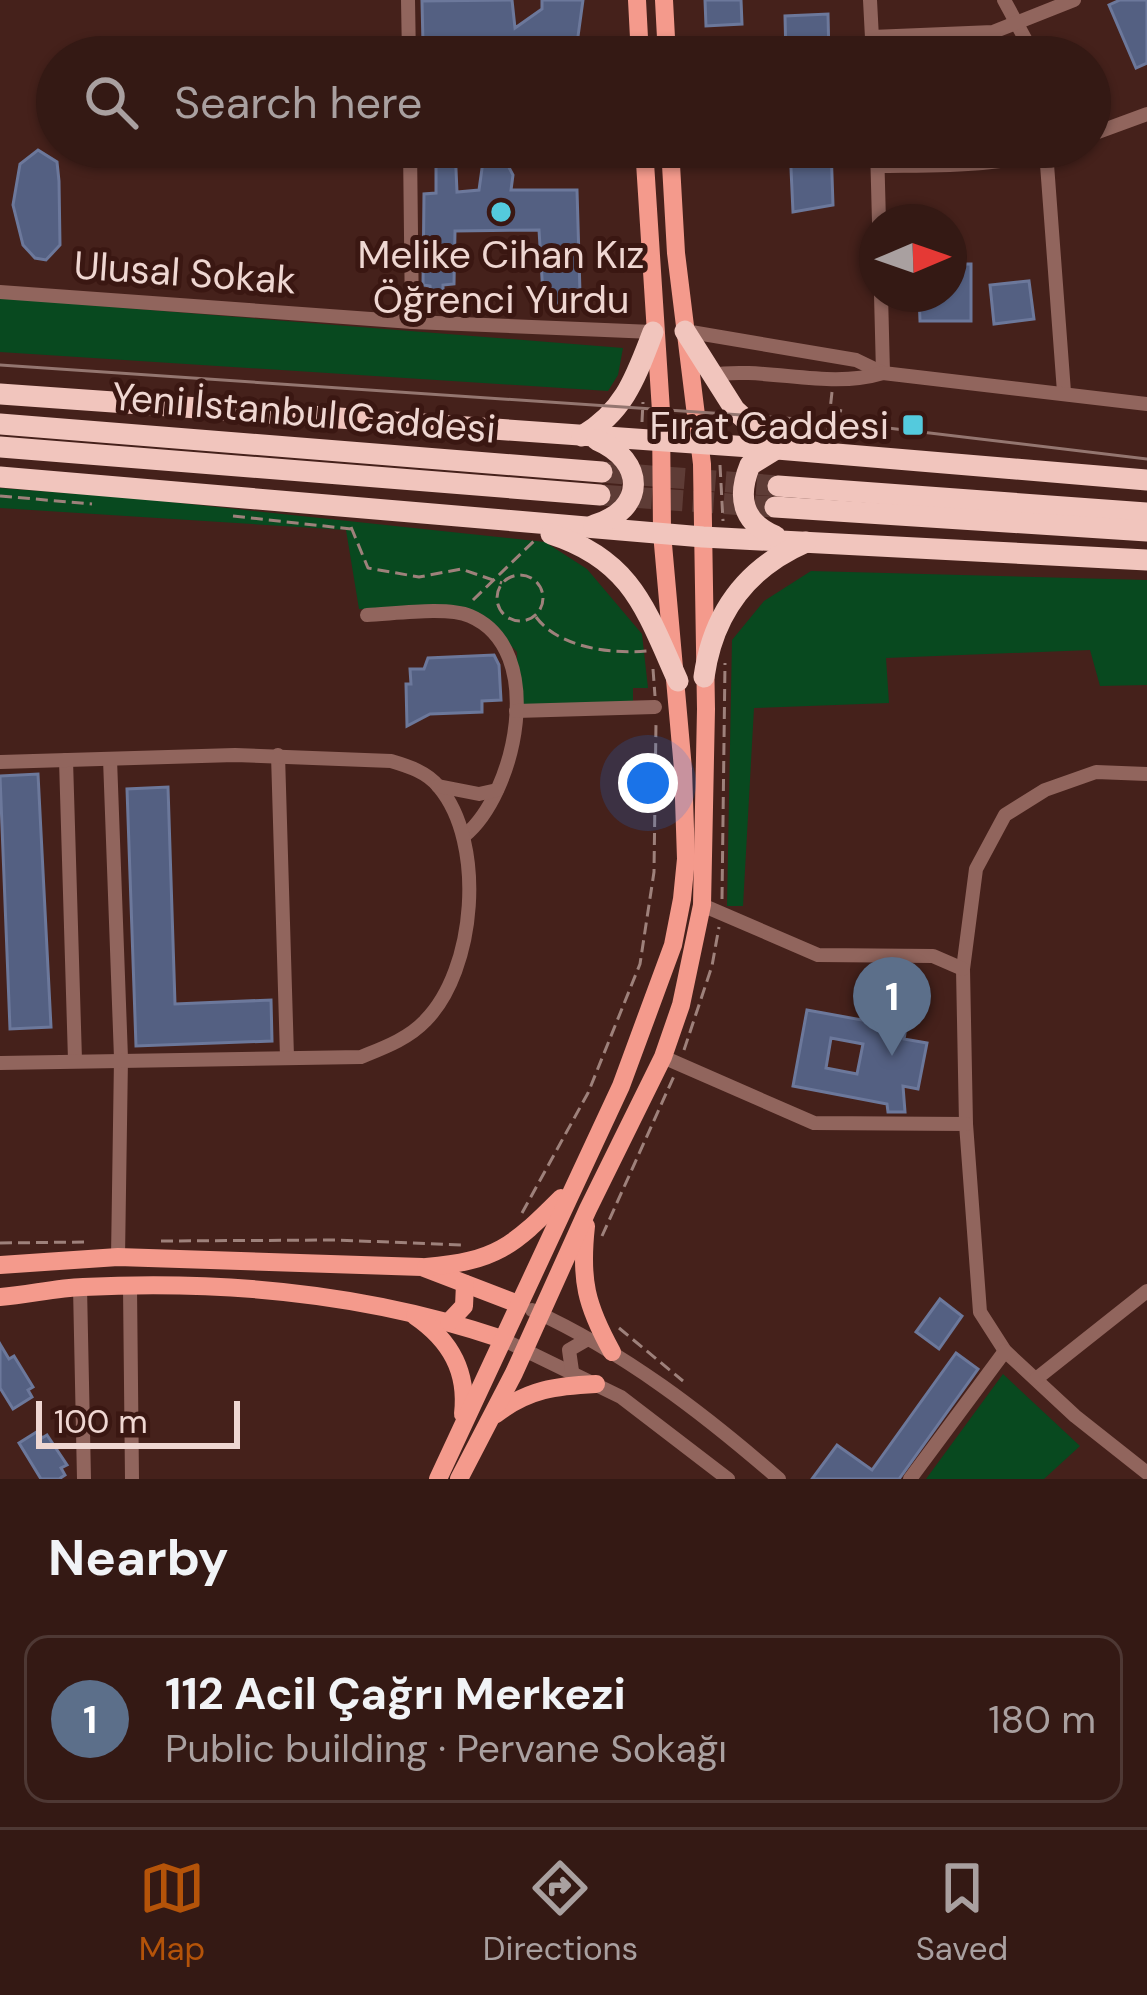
<!DOCTYPE html>
<html lang="en">
<head>
<meta charset="utf-8">
<style>
  :root { --surface:#341914; --page:#3f2622; --text:#f1f3f6; --muted:#a9a0a0; --line:#4e3834; --accent:#b45309 }
  body { margin:0; font-family:"DM Sans",sans-serif; background:var(--page); color:var(--text) }
  .compass { position:absolute; left:859px; top:204px; width:108px; height:108px; border-radius:50%; background:var(--surface); box-shadow:0 3px 9px #0004; rotate:88deg }
  .scale { position:absolute; left:36px; bottom:30px; width:204px; box-sizing:border-box; padding-left:12px; border:6px solid #efd7d2; border-top:0; font-size:33px; line-height:42px; white-space:nowrap; color:#efd7d2; -webkit-text-stroke:9px #3a1712; paint-order:stroke }
  .you { position:absolute; left:648px; top:783px; width:42px; height:42px; margin:-30px; border:9px solid #fff; border-radius:50%; background:#1a73e8; box-shadow:0 0 0 18px #1a73e833 }
  .badge { display:grid; place-items:center; width:78px; height:78px; border-radius:50%; background:var(--accent); color:#fff; font-size:39px; font-weight:700 }
  .pin { position:absolute; translate:-50% -99px; filter:drop-shadow(0 3px 6px #0008) }
  .pin::after { content:''; position:absolute; top:63px; width:42px; height:36px; background:inherit; clip-path:polygon(0 0,100% 0,50% 100%) }
  .list { margin:0; padding:0; list-style:none }
  h2 { display:flex; justify-content:space-between; align-items:center; height:156px; margin:0; padding:0 48px; font-size:51px }
  h2 small { font-size:39px; font-weight:400; color:var(--muted) }
  .list li { display:grid; grid-template-columns:78px 1fr auto; gap:36px; align-items:center; box-sizing:border-box; height:168px; margin:0 24px 24px; padding:0 24px; border:3px solid var(--line); border-radius:24px }
  .list b { display:block; font-size:45px; white-space:nowrap }
  .list p { margin:0; font-size:39px; white-space:nowrap; color:var(--muted) }
  .list em { font-size:39px; font-style:normal; color:var(--muted) }
  .icon { flex:none; width:66px; height:66px; fill:none; stroke:currentColor; stroke-width:2; stroke-linecap:round; stroke-linejoin:round }
  .map { position:relative; flex:none; width:1147px; height:1479px; overflow:hidden }
  .search { position:absolute; background:var(--surface); box-shadow:0 3px 9px #0004; left:36px; right:36px; top:36px; height:132px; display:flex; align-items:center; gap:30px; box-sizing:border-box; padding:0 42px; border-radius:66px; color:var(--muted); font-size:45px }
  .sheet { height:348px; background:var(--surface) }
  nav { display:flex; justify-content:space-around; align-items:center; box-sizing:border-box; height:168px; border-top:3px solid var(--line); background:var(--surface); font-size:33px; color:var(--muted) }
  nav a { display:grid; justify-items:center; gap:6px }
  nav .on { color:var(--accent) }
  .map>svg:first-child { display:block }
</style>
</head>
<body>
<div class="map">
<svg width="1147" height="1479" viewBox="0 0 1147 1479">
  <rect width="100%" height="100%" fill="#45211b"/>
  <g fill="#08491f">
    <polygon points="0,298 623,348 618,375 608,391 0,352"/>
    <polygon points="0,488 133,498 545,542 587,569 642,634 648,688 633,688 633,704 517,707 517,652 480,613 458,609 359,609 346,530 0,508"/>
    <polygon points="811,571 1147,580 1147,685 1100,686 1090,650 886,658 889,703 754,708 743,906 727,906 732,640 764,601"/>
    <polygon points="1003,1374 1080,1446 1044,1479 926,1479"/>
  </g>
  <g fill="#546082" stroke="#6c789b" stroke-width="3" fill-rule="evenodd">
    <polygon points="512,0 515,28 542,9 542,0 583,0 576,51 534,51 534,38 423,44 422,1"/>
    <polygon points="705,0 741,0 742,24 706,26"/>
    <polygon points="1120,0 1147,0 1147,63 1136,68 1109,5"/>
    <polygon points="828,14 829,57 786,57 785,16"/>
    <polygon points="421,147 455,147 457,192 479,190 485,147 498,147 513,175 511,190 577,190 580,293 564,296 563,303 551,303 551,293 543,294 539,230 455,231 454,284 443,285 443,293 431,295 430,286 423,285 424,194 436,193 436,158 421,159"/>
    <polygon points="790,147 831,147 833,205 793,212"/>
    <polygon points="38,150 57,162 59,181 60,245 46,260 35,258 23,245 13,205 20,164"/>
    <polygon points="949,264 971,264 971,321 920,321 919,294 949,294"/>
    <polygon points="1029,281 1034,319 994,324 990,285"/>
    <polygon points="494,655 499,665 501,700 482,701 482,712 430,714 407,726 406,684 411,684 410,669 424,669 428,658"/>
    <polygon points="38,774 51,1027 10,1029 0,776"/>
    <polygon points="168,787 175,1004 271,1000 272,1041 136,1046 127,789"/>
    <path d="M807,1010L906,1028L904,1039L927,1043L918,1089L903,1086L905,1112H888L887,1104L793,1086ZM831,1038L863,1044L857,1074L826,1068Z"/>
    <polygon points="940,1299 962,1316 939,1349 916,1332"/>
    <polygon points="0,1344 9,1359 14,1356 33,1387 28,1390 32,1397 13,1409 0,1388"/>
    <polygon points="956,1353 978,1369 899,1479 812,1479 837,1445 872,1470"/>
    <polygon points="38,1431 42,1438 47,1435 67,1465 61,1468 65,1475 59,1479 41,1479 19,1443"/>
  </g>
  <g fill="none" stroke-linecap="round" stroke-linejoin="round">
    <g stroke="#5e3c36" stroke-width="21" stroke-dasharray="21 10" stroke-linecap="butt">
      <polyline points="602,472 778,486"/>
      <polyline points="600,495 775,507"/>
    </g>
    <g stroke="#9e817b" stroke-width="3" stroke-dasharray="12 6" stroke-linecap="butt">
      <polyline points="832,392 828,429 840,431"/>
      <polyline points="832,409 842,411"/>
      <polyline points="642,422 643,402"/>
      <polyline points="720,465 723,521"/>
      <polyline points="0,496 92,504"/>
      <polyline points="233,516 351,529"/>
      <polyline points="351,527 368,568 419,577 461,569 502,583"/>
      <circle cx="520" cy="598" r="23"/>
      <polyline points="473,600 535,540"/>
      <path d="M536,617C559,648 611,654 647,651"/>
      <polyline points="653,669 655,696"/>
      <polyline points="722,899 725,663"/>
      <polyline points="684,1050 712,966 719,927"/>
      <polyline points="522,1213 588,1093 640,964 654,872 656,723"/>
      <polyline points="602,1236 674,1076"/>
      <polyline points="161,1241 336,1240 463,1245"/>
      <polyline points="0,1243 85,1242"/>
      <polyline points="619,1328 683,1381"/>
    </g>
    <g stroke="#91655d" stroke-width="14">
      <polyline points="408,0 409,57"/>
      <polyline points="870,0 873,57"/>
      <polyline points="1004,0 1035,57"/>
      <polyline points="926,35 933,57"/>
      <polyline points="872,37 993,32 1074,0"/>
      <polyline points="1090,135 1147,114"/>
      <polyline points="410,147 412,322"/>
      <polyline points="877,147 879,222"/>
      <polyline points="1046,151 1064,392"/>
      <path d="M878,166C936,165 1003,168 1058,147"/>
      <polyline points="0,292 412,322 653,332"/>
      <polyline points="881,294 883,373"/>
      <polyline points="685,331 856,360 883,373"/>
      <path d="M710,375C767,366 827,390 883,373L1147,404"/>
      <path d="M367,615C393,614 447,606 470,616C548,649 516,794 464,836"/>
      <polyline points="516,711 655,707"/>
      <polyline points="278,755 287,1057"/>
      <polyline points="110,759 121,1058 118,1257"/>
      <polyline points="66,760 75,1060"/>
      <path d="M0,762L235,755L391,761C408,766 427,772 439,787C486,843 476,970 425,1021C408,1039 383,1048 361,1057L0,1063"/>
      <polyline points="1147,774 1096,772 1045,790 1005,815 976,869 963,969 966,1124 980,1312 1005,1351 1075,1416 1147,1473"/>
      <polyline points="438,786 479,794 497,790"/>
      <polyline points="702,905 818,955 933,956 963,969"/>
      <polyline points="663,1057 814,1123 966,1124"/>
      <polyline points="80,1287 84,1479"/>
      <polyline points="130,1287 132,1479"/>
      <path d="M532,1310C624,1352 703,1413 779,1479"/>
      <polyline points="502,1339 621,1397 728,1479"/>
      <polyline points="572,1371 569,1350 588,1339"/>
      <polyline points="1036,1379 1147,1291"/>
      <polyline points="910,1479 1005,1351"/>
    </g>
    <g stroke="#f49a8c" stroke-width="18">
      <polyline points="637,0 640,57"/>
      <polyline points="664,0 667,57"/>
      <path d="M586,1226C580,1280 586,1305 612,1352"/>
      <polyline points="0,1265 118,1257 422,1267 518,1304"/>
      <path d="M426,1267C496,1261 512,1247 561,1198"/>
      <path d="M0,1297C28,1295 55,1288 83,1287C225,1280 367,1293 502,1339"/>
      <path d="M415,1316C450,1340 468,1371 463,1414"/>
      <polyline points="449,1322 464,1306 465,1284"/>
      <path d="M496,1414C529,1389 556,1386 596,1384"/>
      <polyline points="438,1479 621,1086 673,945 682,899 686,859 683,769 662,533 661,411 644,147"/>
      <polyline points="459,1479 514,1373 588,1209 663,1057 681,1005 702,905 706,709 702,464 676,253 670,147"/>
    </g>
    <g stroke="#f1c5bd" stroke-width="21">
      <polyline points="685,331 735,410 776,448"/>
      <polyline points="0,394 777,449 1147,480"/>
      <polyline points="0,424 602,472"/>
      <path d="M582,436C625,411 636,376 653,332"/>
      <polyline points="0,447 600,495"/>
      <polyline points="0,477 703,537 1147,560"/>
      <polyline points="778,486 1147,513"/>
      <polyline points="775,507 1147,531"/>
      <path d="M594,525C646,510 646,461 597,440"/>
      <path d="M551,534C632,560 646,610 678,681"/>
      <path d="M775,536C742,522 737,497 750,465L776,449"/>
      <path d="M704,677C713,613 746,568 806,542"/>
    </g>
    <polyline stroke="#947670" stroke-width="3" points="0,365 829,421 1147,459"/>
  </g>
  <g fill="#54cadd" stroke="#3a1712" stroke-width="4.5">
    <circle cx="501" cy="212" r="12"/>
    <rect x="901" y="413" width="24" height="24" rx="6"/>
  </g>
  <g text-anchor="middle" stroke-width="10" stroke-linejoin="round" paint-order="stroke">
    <g font-size="39" fill="#efd7d2" stroke="#3a1712">
      <text x="501" y="268">Melike Cihan Kız<tspan x="501" dy="45">Öğrenci Yurdu</tspan></text>
      <text x="889" y="439" text-anchor="end">Fırat Caddesi</text>
    </g>
    <g font-size="39" fill="#efd7d2" stroke="#3a1712">
      <text transform="translate(185 272) rotate(4)" y="14">Ulusal Sokak</text>
      <text transform="translate(304 412) rotate(5)" y="14">Yeni İstanbul Caddesi</text>
    </g>
  </g>
</svg>
<svg class="compass" viewBox="-18 -18 36 36"><path d="M0-13l5 13h-10z" fill="#e53935"/><path d="M0 13l5-13h-10z" fill="#a9a0a0"/></svg>
<div class="scale">100 m</div>
<div class="you"></div>
<div class="pin badge" style="left:892px;top:1056px;background:#5c6f8a">1</div>
<div class="search"><svg class="icon" aria-label="search" viewBox="0 0 24 24"><circle cx="10" cy="10" r="6"/><path d="M15 15l6 6"/></svg>Search here</div>
</div>
<section class="sheet">
<h2>Nearby<small></small></h2>
<ul class="list">
<li><span class="badge" style="background:#5c6f8a">1</span><div><b>112 Acil Çağrı Merkezi</b><p>Public building · Pervane Sokağı</p></div><em>180 m</em></li>
</ul>
</section>
<nav>
<a class="on"><svg class="icon" aria-label="map" viewBox="0 0 24 24"><path d="M3 6l6-2 6 2 6-2v14l-6 2-6-2-6 2zM9 4v14M15 6v14"/></svg>Map</a>
<a><svg class="icon" aria-label="directions" viewBox="0 0 24 24"><path d="M12 3l9 9-9 9-9-9zM9 14v-3h6M13 9l2 2-2 2"/></svg>Directions</a>
<a><svg class="icon" aria-label="saved" viewBox="0 0 24 24"><path d="M7 4h10v16l-5-4-5 4z"/></svg>Saved</a>
</nav>
</body>
</html>
